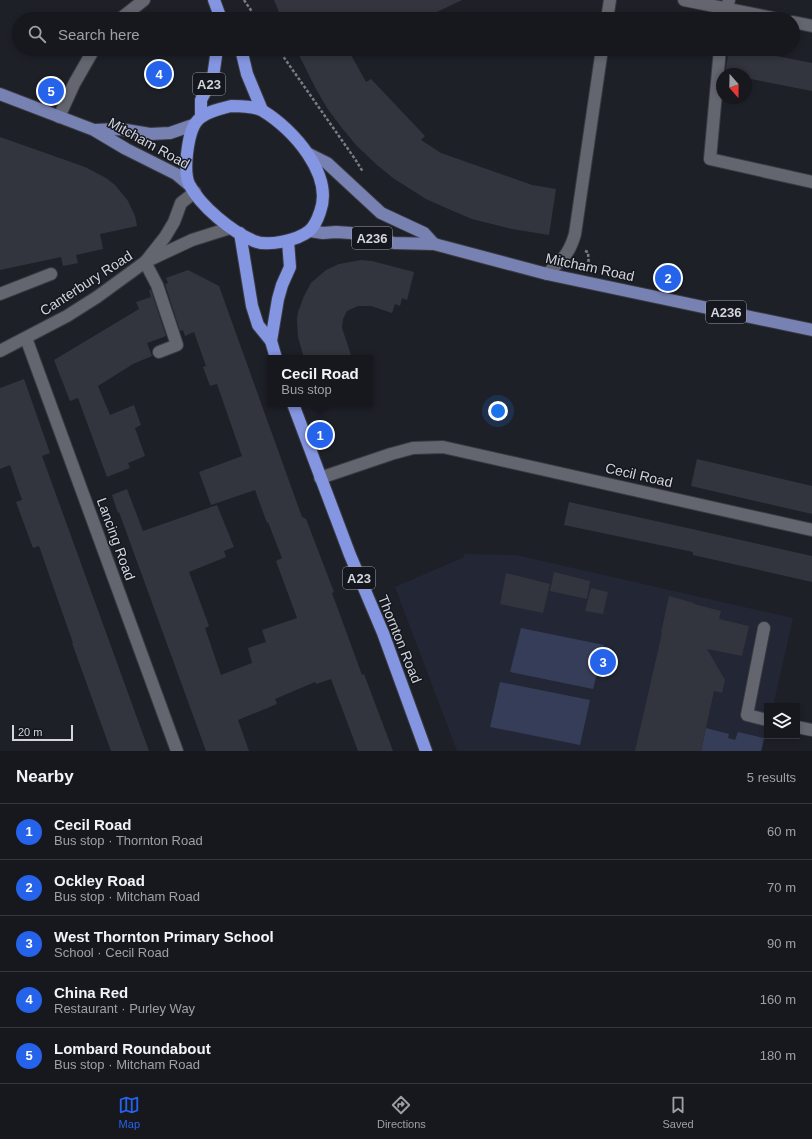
<!DOCTYPE html>
<html lang="en">
<head>
<meta charset="utf-8">
<style>
  :root { --surface:#16181e; --page:#23252b; --text:#f1f3f6; --muted:#9ea0a4; --line:#35373c; --accent:#2563eb }
  body { margin:0; font-family:Arial,sans-serif; background:var(--page); color:var(--text) }
  .controls { position:absolute; right:12px; bottom:12px; display:grid; overflow:hidden; border-radius:0px; box-shadow:0 2px 6px #0003 }
  .controls button { width:36px; height:36px; display:grid; place-items:center; padding:0; border:0; border-bottom:1px solid var(--line); background:var(--surface); color:var(--text); font:20px sans-serif }
  .compass { position:absolute; left:716px; top:68px; width:36px; height:36px; border-radius:50%; background:var(--surface); box-shadow:0 2px 6px #0003; rotate:160deg }
  .scale { position:absolute; left:12px; bottom:10px; width:61px; box-sizing:border-box; padding-left:4px; border:2px solid #d3d5db; border-top:0; font-size:11px; line-height:14px; white-space:nowrap; color:#d3d5db; -webkit-text-stroke:3px #15171f; paint-order:stroke }
  .you { position:absolute; left:498px; top:411px; width:14px; height:14px; margin:-10px; border:3px solid #fff; border-radius:50%; background:#1a73e8; box-shadow:0 0 0 6px #1a73e833 }
  .badge { display:grid; place-items:center; width:26px; height:26px; border-radius:50%; background:var(--accent); color:#fff; font-size:13px; font-weight:700 }
  .pin { position:absolute; translate:-50% -50%; border:2px solid #fff; box-shadow:0 1px 4px #0006 }
  .popup { position:absolute; left:267px; top:355px; width:106px; height:52px; box-sizing:border-box; display:grid; place-content:center; border-radius:0px; background:var(--surface); filter:drop-shadow(0 1px 3px #0005); font-size:13px; white-space:nowrap; color:var(--muted) }
  .popup b { font-size:15px; color:var(--text) }
  .popup::after { content:''; position:absolute; left:50%; top:100%; margin-left:-8px; border:8px solid transparent; border-top-color:var(--surface) }
  .list { margin:0; padding:0; list-style:none }
  h2 { display:flex; justify-content:space-between; align-items:center; height:52px; margin:0; padding:0 16px; font-size:17px }
  h2 small { font-size:13px; font-weight:400; color:var(--muted) }
  .list li { display:grid; grid-template-columns:26px 1fr auto; gap:12px; align-items:center; box-sizing:border-box; height:56px; padding:0 16px; border-top:1px solid var(--line) }
  .list b { display:block; font-size:15px; white-space:nowrap }
  .list p { margin:0; font-size:13px; white-space:nowrap; color:var(--muted) }
  .list em { font-size:13px; font-style:normal; color:var(--muted) }
  .icon { flex:none; width:22px; height:22px; fill:none; stroke:currentColor; stroke-width:2; stroke-linecap:round; stroke-linejoin:round }
  .map { position:relative; flex:none; width:812px; height:751px; overflow:hidden }
  .search { position:absolute; background:var(--surface); box-shadow:0 2px 6px #0003; left:12px; right:12px; top:12px; height:44px; display:flex; align-items:center; gap:10px; box-sizing:border-box; padding:0 14px; border-radius:22px; color:var(--muted); font-size:15px }
  .sheet { height:332px; background:var(--surface) }
  nav { display:flex; justify-content:space-around; align-items:center; box-sizing:border-box; height:56px; border-top:1px solid var(--line); background:var(--surface); font-size:11px; color:var(--muted) }
  nav a { display:grid; justify-items:center; gap:2px }
  nav .on { color:var(--accent) }
  .map>svg:first-child { display:block }
</style>
</head>
<body>
<div class="map">
<svg width="812" height="751" viewBox="0 0 812 751">
  <rect width="100%" height="100%" fill="#1e2028"/>
  <polygon fill="#232634" points="464,554 516,555 793,618 773,706 767,706 767,731 762,751 457,751 395,587 464,557"/>
  <g fill="#363d58">
    <polygon points="521,628 604,645 593,689 510,672"/>
    <polygon points="500,682 590,700 580,745 490,727"/>
    <polygon points="706,728 729,734 728,738 735,740 738,732 764,738 761,751 701,751"/>
  </g>
  <g fill="#33353e">
    <polygon points="274,0 462,0 422,19 282,19"/>
    <polygon points="296,49 358,49 350,53 366,82 371,79 425,136 421,140 441,153 532,185 556,189 549,235 512,229 472,219 453,211 426,199 393,178 377,165 356,145 342,128 327,108 316,89"/>
    <polygon points="729,49 740,49 812,63 812,91 746,78 746,74 725,74"/>
    <polygon points="0,137 85,167 106,178 115,185 128,201 135,216 137,226 100,234 103,249 76,255 78,263 63,266 61,257 0,270"/>
    <polygon points="361,260 372,261 414,272 407,300 402,298 400,306 395,304 392,313 371,306 358,306 347,311 343,319 342,328 352,358 304,358 298,337 297,319 298,312 304,296 311,283 326,270 339,264"/>
    <polygon points="188,270 219,286 302,517 306,519 334,592 332,593 362,675 364,674 393,751 358,751 331,679 316,684 315,682 275,699 277,704 238,720 249,751 206,751 119,512 118,513 112,495 127,489 143,531 217,505 234,547 224,551 226,557 189,572 209,626 205,628 221,675 252,663 248,648 266,642 262,630 297,618 276,561 282,558 268,522 267,523 255,490 211,505 199,472 242,456 217,384 210,386 203,367 206,366 194,332 185,336 183,330 180,331 165,284 168,283 166,278"/>
    <polygon points="149,290 151,290 166,336 147,343 152,356 133,364 98,386 110,415 134,405 141,425 135,428 145,456 128,463 130,468 107,477 78,398 70,401 54,360 139,309 136,302 151,297"/>
    <polygon points="24,379 50,453 42,456 149,751 111,751 72,643 73,643 39,546 33,548 23,521 16,502 22,500 10,465 0,469 0,388"/>
    <polygon points="697,459 812,486 812,514 691,486"/>
    <polygon points="569,502 692,529 812,556 812,582 693,555 693,552 564,525"/>
    <polygon points="554,572 590,581 587,599 550,591"/>
    <polygon points="506,573 550,584 543,613 500,604"/>
    <polygon points="591,588 608,592 603,614 585,611"/>
    <polygon points="669,596 694,603 694,604 721,611 719,619 749,626 742,656 707,649 725,680 722,693 714,691 701,751 635,751 662,633 661,633"/>
  </g>
  <g fill="none" stroke-linecap="round" stroke-linejoin="round">
    <g stroke="#393b41" stroke-width="14">
      <g id="minor">
        <polyline points="684,0 778,19"/>
        <polyline points="120,19 144,0"/>
        <polyline points="607,19 610,0"/>
        <polyline points="724,19 729,0"/>
        <polyline points="793,22 812,26"/>
        <polyline points="720,49 710,159 812,182"/>
        <polyline points="59,117 74,84 94,49"/>
        <polyline points="146,261 165,237 174,222 181,203 195,192"/>
        <polyline points="145,262 157,285 177,345 159,352"/>
        <path d="M547,274C562,259 569,255 575,234L602,49"/>
        <polyline points="0,294 51,274"/>
        <polyline points="26,338 177,751"/>
        <polyline points="0,351 67,316 97,297 145,262 192,240 230,228"/>
        <polyline points="320,478 391,454 413,448 443,447 812,530"/>
        <polyline points="764,628 747,715 767,720"/>
        <polyline points="797,727 812,730"/>
      </g>
    </g>
    <g stroke="#393b41" stroke-width="14">
      <g id="major">
        <polyline points="0,94 94,130 126,149 176,174 188,184"/>
        <polyline points="95,130 120,129 150,134 170,133 193,125"/>
        <polyline points="309,154 327,163 381,213 424,233 434,244"/>
        <polyline points="310,231 323,233 336,232 351,233 394,243 434,244 547,274 812,330"/>
      </g>
    </g>
    <g stroke="#393b41" stroke-width="14">
      <g id="highway">
        <polyline points="214,0 221,19"/>
        <polyline points="241,49 247,74 262,110"/>
        <path d="M231,106C241,106 254,106 263,111C293,129 334,175 320,212C318,218 314,227 309,231C298,240 268,247 254,241C232,232 200,206 189,184C185,175 186,163 187,154C191,120 197,114 231,106Z"/>
        <polyline points="201,117 201,100 213,77 216,56 216,49"/>
        <polyline points="240,233 252,306 258,325 271,341 276,358"/>
        <polyline points="271,341 278,299 282,285 290,267 288,241"/>
        <polyline points="293,404 350,555 383,633 426,751"/>
      </g>
    </g>
    <g stroke="#7b7d83" stroke-width="2.5" stroke-dasharray="3 2" stroke-linecap="butt">
      <polyline points="244,0 257,19"/>
      <polyline points="278,49 355,159 363,172"/>
      <polyline points="585,251 588,252 589,267"/>
    </g>
    <use href="#minor" stroke="#63666f" stroke-width="12"/>
    <use href="#major" stroke="#7782b3" stroke-width="12"/>
    <use href="#highway" stroke="#8495e1" stroke-width="12"/>
  </g>
  <g text-anchor="middle" stroke-width="3" stroke-linejoin="round" paint-order="stroke">
    <g fill="#15171f" stroke="#9a9ca3" stroke-width="1">
      <rect x="193" y="73" width="32" height="22" rx="3"/>
      <rect x="352" y="227" width="40" height="22" rx="3"/>
      <rect x="706" y="301" width="40" height="22" rx="3"/>
      <rect x="343" y="567" width="32" height="22" rx="3"/>
    </g>
    <g font-size="13" font-weight="bold" fill="#d3d5db">
      <text x="209" y="89">A23</text>
      <text x="372" y="243">A236</text>
      <text x="726" y="317">A236</text>
      <text x="359" y="583">A23</text>
    </g>
    <g font-size="14" fill="#d3d5db" stroke="#15171f">
      <text transform="translate(149 143) rotate(29)" y="5">Mitcham Road</text>
      <text transform="translate(590 267) rotate(12)" y="5">Mitcham Road</text>
      <text transform="translate(86 283) rotate(-33)" y="5">Canterbury Road</text>
      <text transform="translate(639 475) rotate(13)" y="5">Cecil Road</text>
      <text transform="translate(116 539) rotate(70)" y="5">Lancing Road</text>
      <text transform="translate(400 639) rotate(68)" y="5">Thornton Road</text>
    </g>
  </g>
</svg>
<div class="controls">
<button><svg class="icon" aria-label="layers" viewBox="0 0 24 24"><path d="M12 4l9 5-9 5-9-5zM3 14l9 5 9-5"/></svg></button>
</div>
<svg class="compass" viewBox="-18 -18 36 36"><path d="M0-13l5 13h-10z" fill="#e53935"/><path d="M0 13l5-13h-10z" fill="#9ea0a4"/></svg>
<div class="scale">20 m</div>
<div class="you"></div>
<div class="pin badge" style="left:320px;top:435px">1</div>
<div class="popup"><b>Cecil Road</b>Bus stop</div>
<div class="pin badge" style="left:668px;top:278px">2</div>
<div class="pin badge" style="left:603px;top:662px">3</div>
<div class="pin badge" style="left:159px;top:74px">4</div>
<div class="pin badge" style="left:51px;top:91px">5</div>
<div class="search"><svg class="icon" aria-label="search" viewBox="0 0 24 24"><circle cx="10" cy="10" r="6"/><path d="M15 15l6 6"/></svg>Search here</div>
</div>
<section class="sheet">
<h2>Nearby<small>5 results</small></h2>
<ul class="list">
<li><span class="badge">1</span><div><b>Cecil Road</b><p>Bus stop · Thornton Road</p></div><em>60 m</em></li>
<li><span class="badge">2</span><div><b>Ockley Road</b><p>Bus stop · Mitcham Road</p></div><em>70 m</em></li>
<li><span class="badge">3</span><div><b>West Thornton Primary School</b><p>School · Cecil Road</p></div><em>90 m</em></li>
<li><span class="badge">4</span><div><b>China Red</b><p>Restaurant · Purley Way</p></div><em>160 m</em></li>
<li><span class="badge">5</span><div><b>Lombard Roundabout</b><p>Bus stop · Mitcham Road</p></div><em>180 m</em></li>
</ul>
</section>
<nav>
<a class="on"><svg class="icon" aria-label="map" viewBox="0 0 24 24"><path d="M3 6l6-2 6 2 6-2v14l-6 2-6-2-6 2zM9 4v14M15 6v14"/></svg>Map</a>
<a><svg class="icon" aria-label="directions" viewBox="0 0 24 24"><path d="M12 3l9 9-9 9-9-9zM9 14v-3h6M13 9l2 2-2 2"/></svg>Directions</a>
<a><svg class="icon" aria-label="saved" viewBox="0 0 24 24"><path d="M7 4h10v16l-5-4-5 4z"/></svg>Saved</a>
</nav>
</body>
</html>
